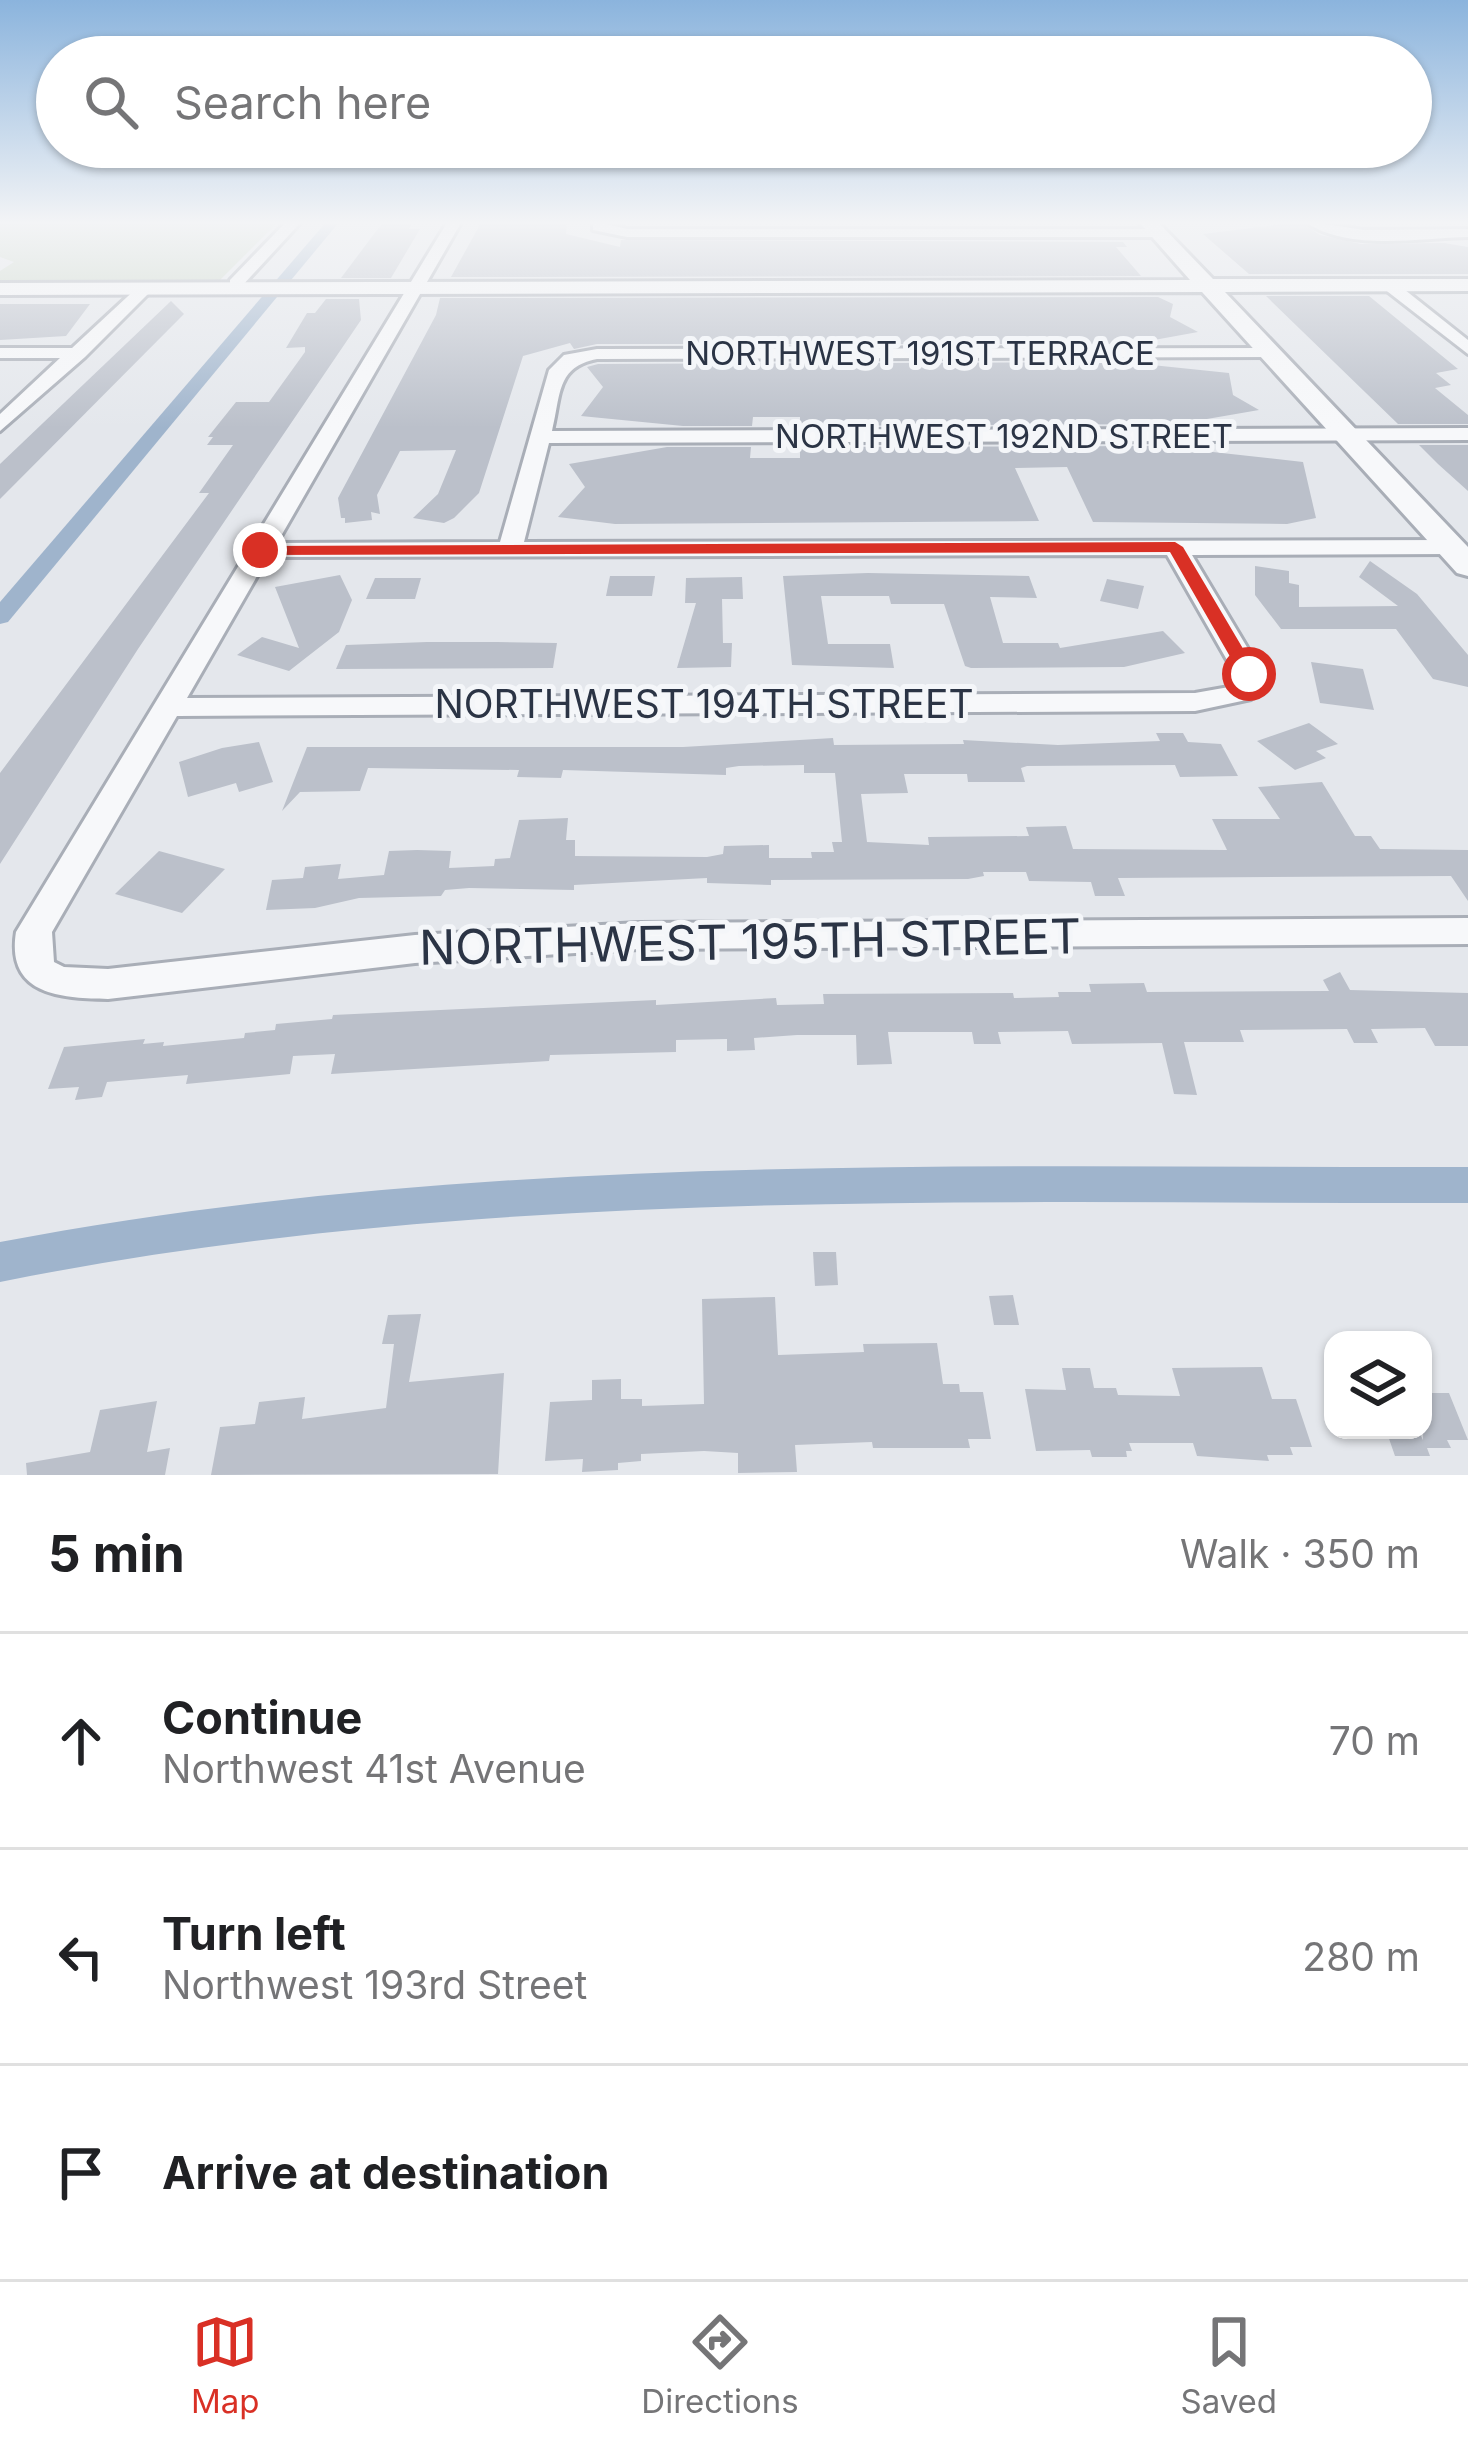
<!DOCTYPE html>
<html lang="en">
<head>
<meta charset="utf-8">
<style>
  :root { --surface:#fff; --page:#f6f6f6; --text:#202124; --muted:#757577; --line:#e0e0e0; --accent:#d93025 }
  body { margin:0; font-family:Inter,sans-serif; background:var(--page); color:var(--text) }
  .controls { position:absolute; right:36px; bottom:36px; display:grid; overflow:hidden; border-radius:24px; box-shadow:0 3px 9px #0004 }
  .controls button { width:108px; height:108px; display:grid; place-items:center; padding:0; border:0; border-bottom:3px solid var(--line); background:var(--surface); color:var(--text); font:60px sans-serif }
  .stop { position:absolute; width:36px; height:36px; margin:-27px; border:9px solid #d93025; border-radius:50%; background:#fff }
  .stop.end { background:#d93025; border-color:#fff; box-shadow:0 3px 12px #0008 }
  .list { margin:0; padding:0; list-style:none }
  h2 { display:flex; justify-content:space-between; align-items:center; height:156px; margin:0; padding:0 48px; font-size:51px }
  h2 small { font-size:39px; font-weight:400; color:var(--muted) }
  .list li { display:grid; grid-template-columns:78px 1fr auto; gap:36px; align-items:center; box-sizing:border-box; height:216px; padding:0 48px; border-top:3px solid var(--line) }
  .list b { display:block; font-size:45px; white-space:nowrap }
  .list p { margin:0; font-size:39px; white-space:nowrap; color:var(--muted) }
  .list em { font-size:39px; font-style:normal; color:var(--muted) }
  .icon { flex:none; width:66px; height:66px; fill:none; stroke:currentColor; stroke-width:2; stroke-linecap:round; stroke-linejoin:round }
  .map { position:relative; flex:none; width:1468px; height:1475px; overflow:hidden }
  .search { position:absolute; background:var(--surface); box-shadow:0 3px 9px #0004; left:36px; right:36px; top:36px; height:132px; display:flex; align-items:center; gap:30px; box-sizing:border-box; padding:0 42px; border-radius:66px; color:var(--muted); font-size:45px }
  .sheet { height:804px; background:var(--surface) }
  nav { display:flex; justify-content:space-around; align-items:center; box-sizing:border-box; height:168px; border-top:3px solid var(--line); background:var(--surface); font-size:33px; color:var(--muted) }
  nav a { display:grid; justify-items:center; gap:6px }
  nav .on { color:var(--accent) }
  .map>svg:first-child { display:block }
</style>
</head>
<body>
<div class="map">
<svg width="1468" height="1475" viewBox="0 0 1468 1475">
  <rect width="100%" height="100%" fill="#e4e7ec"/>
  <polygon fill="#c9d6c5" points="0,221 279,221 219,281 0,281 0,271 14,262 0,257"/>
  <g fill="none" stroke-linecap="round" stroke-linejoin="round">
    <g fill="#9fb4cc" fill-rule="evenodd">
      <polygon points="327,221 340,221 8,622 0,624 0,602"/>
      <path d="M1468,1167V1203C979,1204 481,1185 0,1282V1242C482,1150 979,1168 1468,1167Z"/>
    </g>
  </g>
  <g fill="#bbc0ca">
    <polygon points="482,221 567,221 566,234 620,247 621,240 1123,242 1127,247 1116,247 1141,276 451,277"/>
    <polygon points="625,221 1106,221 1109,224 628,224"/>
    <polygon points="383,222 413,222 409,229 420,229 391,278 341,278"/>
    <polygon points="1300,222 1320,235 1361,244 1444,243 1468,247 1468,274 1249,274 1203,234"/>
    <polygon points="1266,296 1369,296 1458,369 1436,373 1451,385 1435,388 1468,415 1468,424 1398,424"/>
    <polygon points="1158,297 1173,304 1170,317 1198,332 1132,344 597,344 574,349 570,343 523,356 479,493 454,518 444,523 413,518 438,494 456,450 400,451 377,495 380,514 371,512 372,520 345,523 345,518 341,518 338,498 436,315 440,298"/>
    <polygon points="326,299 359,299 361,320 138,649 0,864 0,773 209,493 199,493 233,445 207,445 213,437 208,437 236,402 269,402 305,352 305,347 286,348 307,313 315,313"/>
    <polygon points="171,301 184,314 0,499 0,464"/>
    <polygon points="0,304 90,304 66,336 0,340"/>
    <polygon points="1123,362 1229,373 1233,395 1259,410 1178,424 800,426 800,417 753,417 752,426 683,426 581,416 603,387 587,367 598,364"/>
    <polygon points="1419,445 1468,445 1468,491 1438,464"/>
    <polygon points="1158,446 1303,462 1316,518 1287,524 1093,522 1067,467 1015,468 1039,521 615,524 558,517 585,487 569,464 667,447 751,447 750,458 800,458 800,447"/>
    <polygon points="1370,561 1417,594 1468,655 1468,687 1433,679 1396,629 1281,629 1255,595 1255,566 1289,571 1289,583 1299,585 1299,607 1398,606 1359,577"/>
    <polygon points="868,573 1029,576 1037,598 990,597 1003,643 1058,643 1060,648 1163,631 1185,653 1124,667 971,668 965,666 944,604 891,604 889,596 821,596 828,644 890,644 894,668 792,665 783,576"/>
    <polygon points="340,575 352,600 339,632 289,671 237,655 262,637 299,648 275,587"/>
    <polygon points="610,576 655,576 652,596 606,596"/>
    <polygon points="742,577 743,599 722,599 723,643 732,643 731,667 677,668 696,603 685,603 686,578"/>
    <polygon points="375,578 421,578 415,599 366,599"/>
    <polygon points="1107,579 1144,586 1138,609 1100,601"/>
    <polygon points="427,642 497,642 557,643 553,668 336,669 346,645"/>
    <polygon points="1311,662 1363,669 1374,710 1320,703"/>
    <polygon points="1309,723 1338,744 1316,751 1326,758 1295,770 1257,741"/>
    <polygon points="1156,733 1183,733 1188,742 1221,744 1238,776 1180,777 1175,765 1027,766 1021,768 1025,782 968,782 967,774 904,774 908,793 861,794 867,842 929,845 928,837 1029,836 1026,827 1066,826 1073,849 1227,850 1212,819 1280,819 1258,787 1322,782 1355,836 1371,836 1380,849 1468,850 1468,901 1451,876 1118,878 1125,896 1095,896 1091,882 1029,881 1026,872 983,872 984,876 968,879 771,880 771,885 707,883 707,878 574,885 574,890 469,888 445,890 441,896 359,898 315,908 266,910 272,880 303,878 305,867 341,864 338,879 384,875 389,851 417,850 451,851 449,868 494,866 495,859 510,858 519,820 568,818 566,840 575,840 575,856 707,857 723,854 724,846 769,845 769,858 812,858 811,852 834,852 832,842 842,842 835,773 804,773 804,765 739,766 726,768 726,775 563,770 561,778 517,777 519,770 368,768 360,791 300,792 282,811 307,747 683,747 833,738 834,745 964,744 963,740 1058,745 1160,741"/>
    <polygon points="259,742 273,782 239,792 236,783 188,797 179,762 222,748"/>
    <polygon points="159,851 225,869 182,913 115,894"/>
    <polygon points="1340,972 1350,990 1468,993 1468,1046 1435,1046 1425,1028 1371,1029 1378,1043 1354,1043 1347,1029 1240,1030 1244,1042 1184,1042 1197,1095 1174,1094 1162,1043 1072,1044 1068,1031 998,1032 1001,1044 974,1044 972,1032 888,1032 892,1064 857,1065 856,1035 797,1035 754,1038 755,1050 727,1051 727,1039 676,1040 676,1052 550,1055 549,1061 331,1074 335,1054 293,1056 290,1074 186,1084 188,1075 107,1082 102,1097 75,1100 79,1087 48,1089 64,1047 145,1039 143,1044 164,1042 163,1046 244,1038 245,1033 275,1030 276,1024 332,1019 333,1015 656,1000 656,1005 776,998 777,1005 824,1004 823,994 1013,993 1014,998 1059,997 1058,992 1091,992 1089,984 1144,983 1147,992 1329,991 1323,980"/>
    <polygon points="813,1252 836,1252 838,1285 815,1286"/>
    <polygon points="1013,1295 1019,1325 994,1325 989,1296"/>
    <polygon points="775,1297 778,1355 864,1352 863,1344 937,1343 943,1384 959,1384 960,1392 983,1392 991,1439 968,1439 970,1448 873,1448 872,1442 795,1445 797,1472 738,1473 738,1453 704,1451 641,1454 641,1461 618,1463 618,1470 582,1472 583,1459 545,1461 550,1402 592,1400 592,1380 621,1379 621,1399 642,1399 642,1406 704,1404 702,1299"/>
    <polygon points="421,1314 409,1382 504,1373 498,1474 211,1475 220,1427 255,1424 259,1402 305,1397 302,1419 386,1408 394,1344 382,1344 388,1315"/>
    <polygon points="1262,1367 1272,1399 1296,1399 1312,1447 1290,1447 1293,1455 1267,1455 1269,1461 1197,1456 1193,1443 1129,1443 1132,1451 1126,1451 1127,1457 1092,1457 1090,1450 1036,1451 1025,1389 1066,1390 1062,1368 1090,1368 1094,1388 1116,1388 1118,1395 1180,1396 1172,1368"/>
    <polygon points="1424,1381 1429,1393 1449,1393 1468,1440 1447,1440 1451,1448 1427,1448 1430,1456 1395,1456 1386,1430 1418,1430 1423,1440"/>
    <polygon points="157,1401 147,1452 170,1448 165,1475 27,1475 26,1463 90,1452 100,1410"/>
  </g>
  <g fill="none" stroke-linecap="round" stroke-linejoin="round">
    <g stroke="#a9aeb7" stroke-width="6">
      <g id="minor">
        <polygon points="287,221 302,221 242,286 230,286 230,280"/>
        <path d="M448,221H462L277,543L500,542L549,370L564,355L597,349L1270,348L1279,353L1276,357L597,359C556,367 561,395 552,431L1468,428V440L549,443L524,542L1450,540L1462,547L1450,554L1192,555L1263,674L1251,699L1195,711L177,716L52,932L54,962L64,967L108,969L415,935L639,923L1468,918V944L639,949L415,963L108,999C60,998 6,995 16,932ZM1167,555L1235,674L1229,687L1195,693L187,698L268,557Z"/>
        <polygon points="593,221 627,229 1157,229 1164,233 1157,237 627,237 593,230"/>
        <path d="M1304,221L1364,230L1468,229V237C1418,238 1347,252 1304,221Z"/>
        <polygon points="1383,282 1395,282 1468,340 1468,354 1383,288"/>
        <polygon points="140,285 154,288 85,357 0,431 0,414 60,358 0,358 0,348 72,348"/>
      </g>
    </g>
    <g stroke="#a9aeb7" stroke-width="6">
      <polygon id="tertiary" points="1138,221 1157,221 1213,279 1468,279 1468,291 1225,292 1468,547 1468,576 1457,573 1202,292 0,295 0,283 1190,280"/>
    </g>
    <use href="#minor" fill="#f7f8fa" fill-rule="evenodd"/>
    <use href="#tertiary" fill="#f7f8fa" fill-rule="evenodd"/>
  </g>
  <linearGradient id="sky" x2="0" y2="1"><stop stop-color="#8bb4dd"/><stop offset="0.52" stop-color="#f3f4f6"/><stop offset="1" stop-color="#f3f4f6" stop-opacity="0"/></linearGradient>
  <rect width="1468" height="428" fill="url(#sky)"/>
  <polygon fill="#d93025" points="1175,542 1183,547 1258,674 1255,677 1240,674 1170,552 260,555 252,550 260,546"/>
  <g text-anchor="middle" stroke-width="10" stroke-linejoin="round" paint-order="stroke">
    <g font-size="33" fill="#2b3445" stroke="#f4f6f9">
      <text x="920" y="365">NORTHWEST 191ST TERRACE</text>
      <text x="1004" y="448">NORTHWEST 192ND STREET</text>
    </g>
    <g font-size="39" fill="#2b3445" stroke="#f4f6f9">
      <text x="704" y="718">NORTHWEST 194TH STREET</text>
    </g>
    <g font-size="48" fill="#2b3445" stroke="#f4f6f9">
      <text transform="translate(750 942) rotate(-1)" y="17">NORTHWEST 195TH STREET</text>
    </g>
  </g>
</svg>
<div class="controls">
<button><svg class="icon" aria-label="layers" viewBox="0 0 24 24"><path d="M12 4l9 5-9 5-9-5zM3 14l9 5 9-5"/></svg></button>
</div>
<div class="stop" style="left:1249px;top:674px"></div>
<div class="stop end" style="left:260px;top:550px"></div>
<div class="search"><svg class="icon" aria-label="search" viewBox="0 0 24 24"><circle cx="10" cy="10" r="6"/><path d="M15 15l6 6"/></svg>Search here</div>
</div>
<section class="sheet">
<h2>5 min<small>Walk · 350 m</small></h2>
<ul class="list">
<li><svg class="icon" aria-label="ahead" viewBox="0 0 24 24"><path d="M12 20V5M6 11l6-6 6 6"/></svg><div><b>Continue</b><p>Northwest 41st Avenue</p></div><em>70 m</em></li>
<li><svg class="icon" aria-label="left" viewBox="0 0 24 24"><path d="M17 20v-9H6M10 6l-5 5 5 5"/></svg><div><b>Turn left</b><p>Northwest 193rd Street</p></div><em>280 m</em></li>
<li><svg class="icon" aria-label="arrive" viewBox="0 0 24 24"><path d="M6 21V4h12l-3 4 3 4H6"/></svg><div><b>Arrive at destination</b></div></li>
</ul>
</section>
<nav>
<a class="on"><svg class="icon" aria-label="map" viewBox="0 0 24 24"><path d="M3 6l6-2 6 2 6-2v14l-6 2-6-2-6 2zM9 4v14M15 6v14"/></svg>Map</a>
<a><svg class="icon" aria-label="directions" viewBox="0 0 24 24"><path d="M12 3l9 9-9 9-9-9zM9 14v-3h6M13 9l2 2-2 2"/></svg>Directions</a>
<a><svg class="icon" aria-label="saved" viewBox="0 0 24 24"><path d="M7 4h10v16l-5-4-5 4z"/></svg>Saved</a>
</nav>
</body>
</html>
